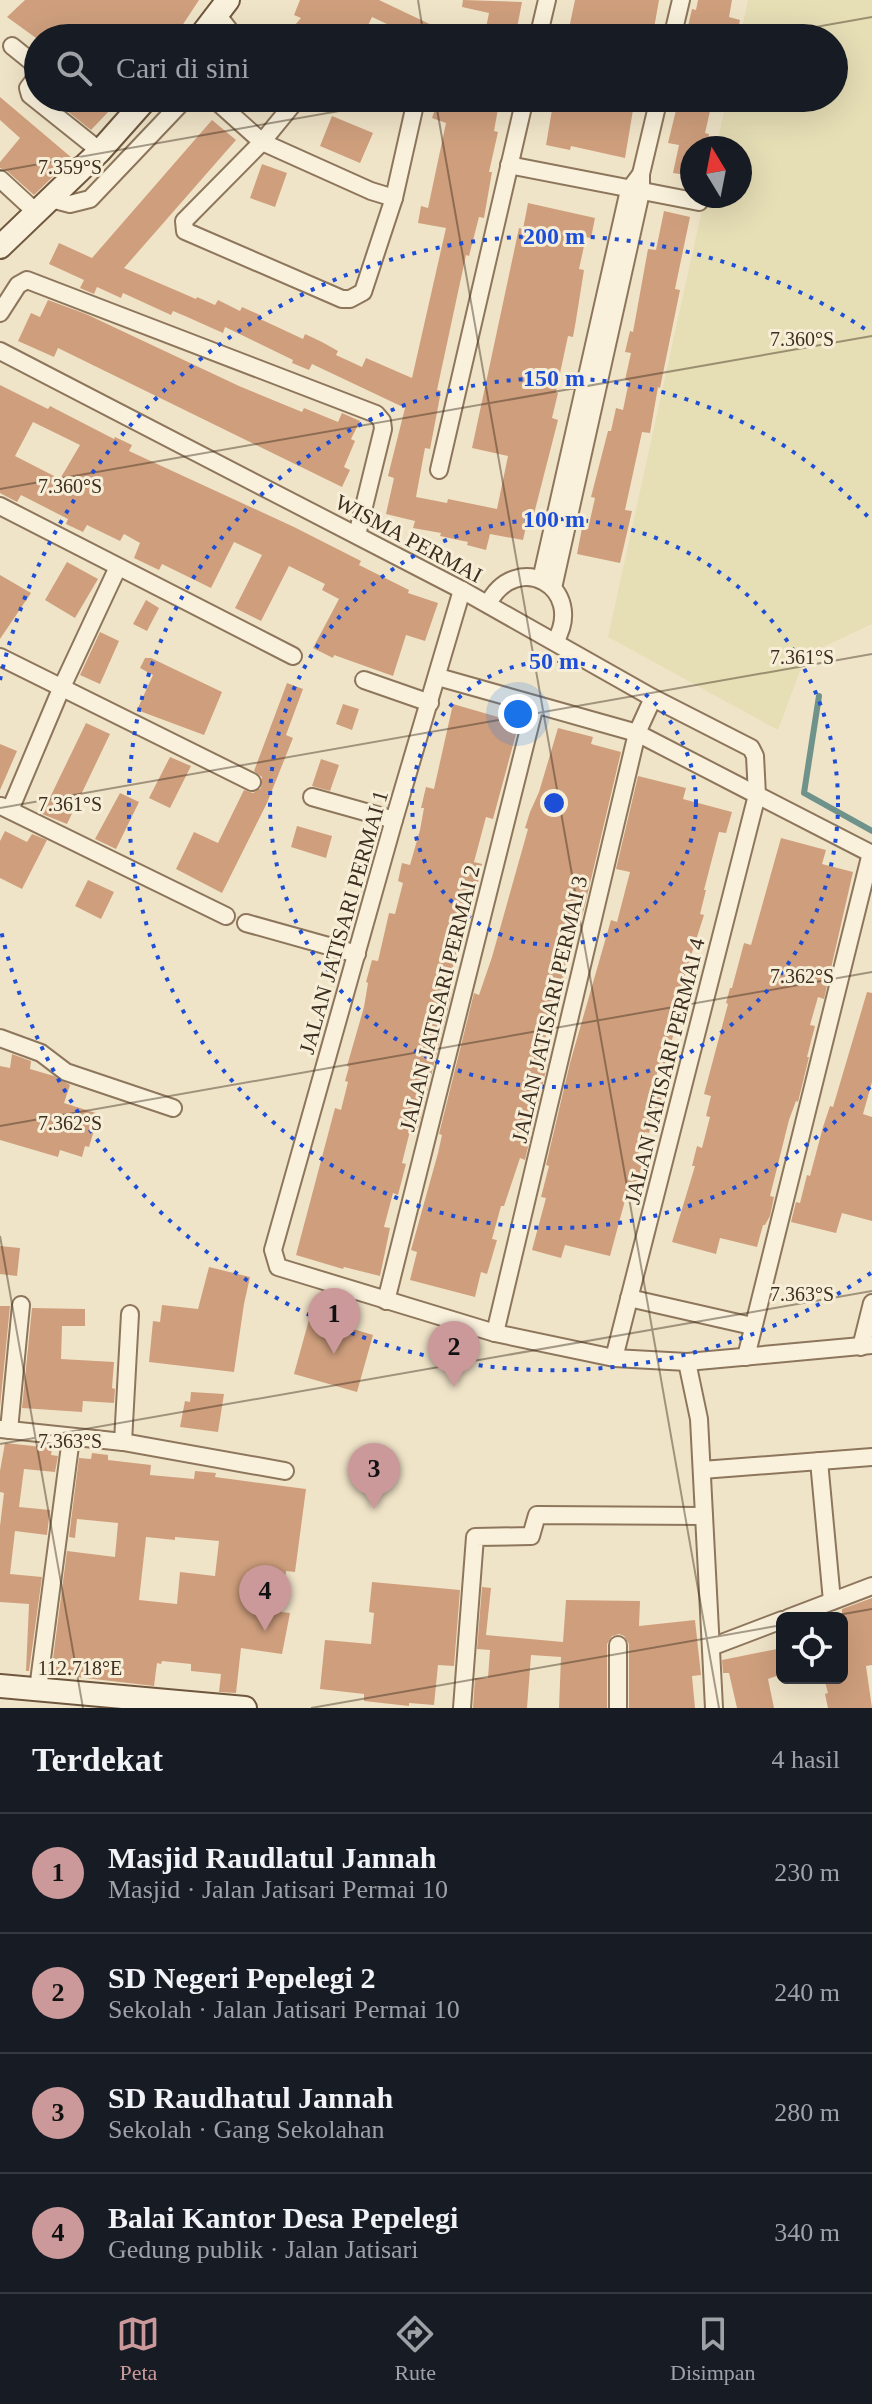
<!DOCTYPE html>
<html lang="id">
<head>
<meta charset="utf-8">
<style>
  :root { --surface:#171b24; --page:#242831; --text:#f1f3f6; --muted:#9ea1a6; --line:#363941; --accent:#cc999b }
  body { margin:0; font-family:"Times New Roman",serif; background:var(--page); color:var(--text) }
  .controls { position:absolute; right:24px; bottom:24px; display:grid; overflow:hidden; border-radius:12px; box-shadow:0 8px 32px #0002 }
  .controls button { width:72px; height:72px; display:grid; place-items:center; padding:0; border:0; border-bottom:2px solid var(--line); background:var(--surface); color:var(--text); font:40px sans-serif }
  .compass { position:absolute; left:680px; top:136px; width:72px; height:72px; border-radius:50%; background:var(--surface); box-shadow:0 8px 32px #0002; rotate:350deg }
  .you { position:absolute; left:518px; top:714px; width:28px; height:28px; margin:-20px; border:6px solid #fff; border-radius:50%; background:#1a73e8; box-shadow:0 0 0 12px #1a73e833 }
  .badge { display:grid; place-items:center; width:52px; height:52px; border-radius:50%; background:var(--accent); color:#111; font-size:26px; font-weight:700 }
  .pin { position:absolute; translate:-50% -66px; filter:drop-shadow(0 2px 4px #0008) }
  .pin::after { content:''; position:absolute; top:42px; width:28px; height:24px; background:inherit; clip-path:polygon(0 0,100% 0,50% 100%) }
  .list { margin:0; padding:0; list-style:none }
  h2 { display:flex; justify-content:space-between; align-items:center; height:104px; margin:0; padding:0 32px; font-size:34px }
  h2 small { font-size:26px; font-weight:400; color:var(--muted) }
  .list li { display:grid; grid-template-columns:52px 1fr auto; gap:24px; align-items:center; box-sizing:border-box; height:120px; padding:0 32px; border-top:2px solid var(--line) }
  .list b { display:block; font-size:30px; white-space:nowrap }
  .list p { margin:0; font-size:26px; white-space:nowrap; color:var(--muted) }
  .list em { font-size:26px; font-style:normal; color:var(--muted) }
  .icon { flex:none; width:44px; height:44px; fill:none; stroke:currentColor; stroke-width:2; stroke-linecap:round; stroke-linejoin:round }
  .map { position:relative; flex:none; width:872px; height:1708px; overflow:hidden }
  .search { position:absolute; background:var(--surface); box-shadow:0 8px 32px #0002; left:24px; right:24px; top:24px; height:88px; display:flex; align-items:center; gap:20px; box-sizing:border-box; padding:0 28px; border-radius:44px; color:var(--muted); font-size:30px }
  .sheet { height:584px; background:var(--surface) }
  nav { display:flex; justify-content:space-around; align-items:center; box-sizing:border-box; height:112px; border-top:2px solid var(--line); background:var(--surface); font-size:22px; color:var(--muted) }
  nav a { display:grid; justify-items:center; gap:4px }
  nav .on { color:var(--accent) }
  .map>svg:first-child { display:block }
</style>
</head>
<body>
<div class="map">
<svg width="872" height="1708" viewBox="0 0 872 1708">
  <rect width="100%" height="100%" fill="#f0e4c8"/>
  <polygon fill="#e6deb5" points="748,0 872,0 872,624 806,655 778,730 608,637 705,196 740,196 740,148 716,148 727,98 834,98 834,38 740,38"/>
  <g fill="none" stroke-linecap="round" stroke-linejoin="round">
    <polyline stroke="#6f938a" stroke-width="6" points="819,696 804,793 872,831"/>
  </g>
  <g fill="#cf9f7d" fill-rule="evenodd">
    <polygon points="25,0 199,0 174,38 36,38 7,17"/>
    <polygon points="300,0 379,0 459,38 417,38 372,17 362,38 284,38 301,18 294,15"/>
    <polygon points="463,0 522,2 515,38 484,38 489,13 462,7"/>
    <polygon points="575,0 659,0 653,34 647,33 646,38 567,38"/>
    <polygon points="698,0 732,0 729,17 740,20 736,38 691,38 694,27 688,26 692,9 696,10"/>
    <polygon points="0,97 72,158 34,195 7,171 0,168 0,162 20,138 0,120"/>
    <polygon points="51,98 115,98 108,108 110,110 91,130"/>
    <polygon points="439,98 500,98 494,131 498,132 489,172 492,172 484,218 479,217 469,256 466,255 437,390 441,391 435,423 430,449 425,448 416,497 447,503 448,499 497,509 508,456 472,448 519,228 523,229 528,203 595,218 591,238 586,237 579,269 584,270 576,320 573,337 568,336 556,392 558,393 552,418 558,420 534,514 529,513 523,540 490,534 486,550 467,545 468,542 440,536 441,533 413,528 415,521 386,514 394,478 388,476 405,408 312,364 309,370 292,363 293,360 225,327 223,333 185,316 173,311 171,315 123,293 121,298 97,287 94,294 80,288 84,280 49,264 59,243 92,258 212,120 236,140 124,268 196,299 197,297 215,305 218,300 240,311 242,307 260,315 258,318 303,339 305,334 322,342 338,351 336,355 362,367 366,358 412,378 446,228 418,223 421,206 428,208 446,123 432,118"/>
    <polygon points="554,98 635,98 625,158 571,146 570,150 546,145"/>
    <polygon points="685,98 713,98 705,133 709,134 706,148 692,148 692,176 673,173 679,145 668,143 678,102 684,103"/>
    <polygon points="332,116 373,133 360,163 320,146"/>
    <polygon points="262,164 287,173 275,207 250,198"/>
    <polygon points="664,211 690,217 675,289 680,290 660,388 658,387 650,433 642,432 625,510 632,511 620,563 577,554 582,528 588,529 595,498 591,497 608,431 611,431 616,408 623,410 629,381 625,380 631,353 625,352 630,331 633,332 648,249 656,250"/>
    <polygon points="48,300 86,314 239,386 302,412 304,408 338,422 342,413 360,421 351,439 355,441 344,467 350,470 342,487 58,348 54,357 18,341 31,313 40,317"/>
    <path d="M0,385L48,409L50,406L114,439L115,437L132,445L129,451L294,527L361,561L359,565L409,590L408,593L438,603L425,641L406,635L393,676L334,655L333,658L313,648L339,599L322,590L325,584L289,566L261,621L235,608L262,555L234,542L211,588L162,564L159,570L134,558L140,543L124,534L120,541L87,525L83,532L66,524L68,519L21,495L17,502L0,493ZM33,422L80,445L60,479L15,456Z"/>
    <polygon points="67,562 98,579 75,618 45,600"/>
    <polygon points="0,575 31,593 0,639"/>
    <polygon points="146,600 159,608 147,631 133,624"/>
    <polygon points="100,632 119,641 100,684 80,675"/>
    <polygon points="145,658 151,658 222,692 204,735 137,710 153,675 140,668"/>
    <polygon points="287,683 303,689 286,735 293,738 267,803 222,893 176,869 194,832 218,843 244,790 253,793 261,788 262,777 254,771"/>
    <polygon points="343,704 359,709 352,730 336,724"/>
    <polygon points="453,704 519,723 493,819 486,817 474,862 482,864 472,910 460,947 458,947 449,984 453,988 418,1128 411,1127 402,1163 406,1164 398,1195 393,1193 384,1227 390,1228 380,1276 344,1267 343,1269 296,1255 335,1108 341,1110 348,1082 345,1081 349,1067 347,1066 364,1007 368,983 366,982 372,960 378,961 389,913 395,914 403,883 398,881 402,863 410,865 420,830 424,808 421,808 426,787 434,789"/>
    <polygon points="86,723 110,734 67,824 42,814"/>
    <polygon points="558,728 593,737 591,744 621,752 584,909 546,1036 542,1055 549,1057 525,1160 520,1158 504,1206 501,1206 492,1239 497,1240 487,1274 481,1272 475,1297 410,1280 417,1252 411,1250 438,1153 442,1135 439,1134 474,993 479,995 492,957 528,829 525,828 530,812 539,792"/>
    <polygon points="0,744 17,751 0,790"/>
    <polygon points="170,757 191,766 170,808 149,798"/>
    <polygon points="321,759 339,765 330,791 312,786"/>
    <polygon points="638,776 686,788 683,799 732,812 726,833 719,832 704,890 706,890 700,914 704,915 683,981 678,1019 665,1064 660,1062 652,1093 662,1096 658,1114 655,1113 649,1133 645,1132 637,1160 643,1161 637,1184 630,1182 610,1256 565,1245 561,1258 532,1250 546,1198 541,1197 549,1166 546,1165 570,1063 611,920 617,922 630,872 616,869"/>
    <polygon points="120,793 139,802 116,849 95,839"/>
    <polygon points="297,826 332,836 326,858 291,847"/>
    <polygon points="5,831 27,842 32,834 47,840 22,889 0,878 0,841"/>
    <polygon points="781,838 826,850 822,864 853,872 824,999 818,997 810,1025 815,1026 807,1057 809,1057 798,1102 796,1101 789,1120 770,1196 774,1197 770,1216 765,1225 763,1225 757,1247 720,1238 716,1254 672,1242 695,1166 692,1166 697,1146 702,1148 710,1117 706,1116 711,1096 704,1094 728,1004 726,1003 730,988 732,988 744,943 751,945"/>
    <polygon points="88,880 114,892 101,919 75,906"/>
    <polygon points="867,992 872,993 872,1082 863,1114 872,1117 872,1221 842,1213 836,1233 791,1222 796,1202 800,1203 807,1175 810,1176 823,1127 830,1106 833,1107"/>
    <polygon points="12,1054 31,1061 30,1069 54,1076 70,1085 64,1103 99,1114 89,1147 85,1146 82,1157 60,1150 58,1157 0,1140 0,1066 10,1068"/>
    <polygon points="0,1246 20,1248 17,1276 0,1274"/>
    <polygon points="209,1267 250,1277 244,1304 234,1372 149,1362 153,1321 160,1322 162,1305 198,1309"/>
    <polygon points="0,1306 10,1306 0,1407"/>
    <polygon points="32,1308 85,1309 85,1326 62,1326 61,1359 114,1362 112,1388 115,1389 114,1403 83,1401 82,1412 22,1408"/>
    <polygon points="310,1316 373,1335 357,1392 294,1374"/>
    <polygon points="191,1392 224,1394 218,1432 180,1427 185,1401 190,1402"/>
    <polygon points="5,1443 52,1448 51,1455 58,1456 55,1472 24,1469 19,1507 50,1510 47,1535 15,1531 10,1574 42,1577 29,1671 26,1671 29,1604 0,1602 0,1526 4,1493 0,1492 0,1471"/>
    <path d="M92,1453L108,1455V1460L151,1465L150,1475L194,1479L195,1471L216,1473L215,1477L306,1489L295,1572L286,1571L281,1612L290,1613L282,1654L241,1648L236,1693L219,1692L221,1674L191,1671V1664L162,1661L161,1664L157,1663L154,1686L51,1674L67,1551L115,1557L118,1523L77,1519L75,1538L69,1537L79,1458L91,1459ZM146,1537L175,1540V1537L219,1541L215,1576L180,1572L177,1604L139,1600Z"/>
    <polygon points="372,1582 460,1590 454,1666 438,1665 434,1705 409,1703 409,1706 364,1701 364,1694 320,1689 325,1640 371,1644 374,1613 369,1612"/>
    <polygon points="482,1587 491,1588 486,1635 563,1642 566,1600 640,1601 639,1626 695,1620 701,1675 692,1676 695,1708 629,1708 629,1644 624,1636 619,1634 612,1636 607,1644 607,1708 559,1708 561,1657 531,1655 527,1708 473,1708 475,1678 488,1678 490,1650 477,1649"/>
    <polygon points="872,1598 872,1665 866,1666 872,1708 828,1708 825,1694 828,1693 824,1678 842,1678 842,1609"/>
    <polygon points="782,1648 782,1674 768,1679 774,1708 737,1708 729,1673 723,1673 722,1660"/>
  </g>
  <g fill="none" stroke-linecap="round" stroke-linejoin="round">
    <g stroke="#8d765c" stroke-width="20">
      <g id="street">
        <polyline points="217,14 230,31 230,38"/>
        <polyline points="538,38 547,0"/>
        <polyline points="672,38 681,0"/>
        <polyline points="12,46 38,67"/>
        <polyline points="38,75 28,88 30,95 100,151"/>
        <polyline points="213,98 262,142 371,191 394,198"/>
        <polyline points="298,98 262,142 184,221 185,231 342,299 350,299 363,292 394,198 414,109 411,98"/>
        <polyline points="509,165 699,202"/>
        <polyline points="0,179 37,213"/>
        <polyline points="51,199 70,204 90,199 186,98"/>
        <polyline points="0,313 18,285 27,280 376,414 382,421 383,429 357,535"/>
        <polyline points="0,351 462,590 653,698 751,748 755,756 757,795 872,854"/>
        <polyline points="439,470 525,98"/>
        <polyline points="0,506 293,656"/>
        <polyline points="541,580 629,190 641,174"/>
        <polyline points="553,588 641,192 641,174 659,98"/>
        <polyline points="462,590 394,820 273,1250 278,1267 495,1333 614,1358 687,1362 872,1345"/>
        <path d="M488,604C516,549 587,587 555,642"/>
        <polyline points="0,657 252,782"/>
        <polyline points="438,677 637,733 757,795 614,1358"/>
        <polyline points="364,680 430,703"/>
        <polyline points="312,797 394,820"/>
        <polyline points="1,806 226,916"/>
        <polyline points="10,810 61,689 118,567"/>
        <polyline points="246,923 357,954"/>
        <polyline points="0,1038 41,1053 66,1072 173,1108"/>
        <polyline points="629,1298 752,1326"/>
        <polyline points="386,1301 535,705"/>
        <polyline points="495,1333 637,733 653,698"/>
        <polyline points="861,1347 872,1303"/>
        <polyline points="746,1357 871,853"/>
        <polyline points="687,1362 699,1419 714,1708"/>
        <polyline points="0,1429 123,1442 285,1471"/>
        <polyline points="9,1430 21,1305"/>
        <polyline points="123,1442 130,1314"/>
        <polyline points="819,1461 832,1601"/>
        <polyline points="702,1470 872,1457"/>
        <polyline points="788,1618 872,1586"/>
        <polyline points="618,1645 618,1708"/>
        <polyline points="711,1647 782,1620"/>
        <polyline points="38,1689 71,1438"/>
        <polyline points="462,1708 475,1537 531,1536 537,1515 704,1516"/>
      </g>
    </g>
    <g stroke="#6f573f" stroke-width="26">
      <g id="secondary">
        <polyline points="199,38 228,0"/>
        <polyline points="0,247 100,151 147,98"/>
        <polyline points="0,1686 245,1708"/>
      </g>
    </g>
    <use href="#street" stroke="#faf1dc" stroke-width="16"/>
    <use href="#secondary" stroke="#faf1dc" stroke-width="22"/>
  </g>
  <path fill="none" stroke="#3d2e20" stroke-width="2" stroke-opacity="0.45" d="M418,0L424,38M754,38L872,17M435,98L719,1708M0,171L413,98M0,489L872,336M0,808L872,654M0,1126L872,972M0,1236L83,1708M0,1444L872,1291M821,1618L872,1609M311,1708L782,1625"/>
  <g fill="none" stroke="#1d4ed8" stroke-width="4" stroke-dasharray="4 8">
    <circle cx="554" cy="803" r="142"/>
    <circle cx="554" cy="803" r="284"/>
    <path d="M870 1087A425 425 0 1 1 870 519"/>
    <path d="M871 1273A567 567 0 0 1 0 926M0 680A567 567 0 0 1 871 333"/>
  </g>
  <g text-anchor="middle" stroke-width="6" stroke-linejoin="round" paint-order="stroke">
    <g font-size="22" fill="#3d2e20" stroke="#f7eed8">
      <text transform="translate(409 538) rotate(28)" y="8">WISMA PERMAI</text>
      <text transform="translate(343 922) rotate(-74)" y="8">JALAN JATISARI PERMAI 1</text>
      <text transform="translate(439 998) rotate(-76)" y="8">JALAN JATISARI PERMAI 2</text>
      <text transform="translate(549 1009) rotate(-77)" y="8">JALAN JATISARI PERMAI 3</text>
      <text transform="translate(664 1071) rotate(-76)" y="8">JALAN JATISARI PERMAI 4</text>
    </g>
  </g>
  <g font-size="20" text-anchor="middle" fill="#3d2e20" stroke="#f7eed8" stroke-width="6" stroke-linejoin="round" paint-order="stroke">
    <text x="70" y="174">7.359°S</text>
    <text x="802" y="346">7.360°S</text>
    <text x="70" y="493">7.360°S</text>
    <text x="802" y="664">7.361°S</text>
    <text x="70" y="811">7.361°S</text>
    <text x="802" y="983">7.362°S</text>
    <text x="70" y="1130">7.362°S</text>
    <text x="802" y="1301">7.363°S</text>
    <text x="70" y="1448">7.363°S</text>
    <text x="80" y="1675">112.718°E</text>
  </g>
  <circle cx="554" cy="803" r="12" fill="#1d4ed8" stroke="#f7eed8" stroke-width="4"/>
  <g font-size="24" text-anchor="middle" font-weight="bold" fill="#1d4ed8" stroke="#f7eed8" stroke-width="6" stroke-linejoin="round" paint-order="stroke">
    <text x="554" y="244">200 m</text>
    <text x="554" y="386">150 m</text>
    <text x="554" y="527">100 m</text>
    <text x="554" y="669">50 m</text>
  </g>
</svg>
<div class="controls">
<button><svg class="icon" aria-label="locate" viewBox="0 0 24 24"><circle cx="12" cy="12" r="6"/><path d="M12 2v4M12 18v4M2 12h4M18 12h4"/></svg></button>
</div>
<svg class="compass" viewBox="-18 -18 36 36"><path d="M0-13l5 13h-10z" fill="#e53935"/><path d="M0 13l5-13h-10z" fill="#9ea1a6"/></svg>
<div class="you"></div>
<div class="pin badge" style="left:334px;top:1354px">1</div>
<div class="pin badge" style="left:454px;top:1387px">2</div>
<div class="pin badge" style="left:374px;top:1509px">3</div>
<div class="pin badge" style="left:265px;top:1631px">4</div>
<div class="search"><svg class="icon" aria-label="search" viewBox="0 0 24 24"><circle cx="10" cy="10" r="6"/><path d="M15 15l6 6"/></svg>Cari di sini</div>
</div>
<section class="sheet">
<h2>Terdekat<small>4 hasil</small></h2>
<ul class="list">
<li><span class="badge">1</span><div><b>Masjid Raudlatul Jannah</b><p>Masjid · Jalan Jatisari Permai 10</p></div><em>230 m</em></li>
<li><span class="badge">2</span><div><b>SD Negeri Pepelegi 2</b><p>Sekolah · Jalan Jatisari Permai 10</p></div><em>240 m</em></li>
<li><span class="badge">3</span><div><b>SD Raudhatul Jannah</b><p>Sekolah · Gang Sekolahan</p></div><em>280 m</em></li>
<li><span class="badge">4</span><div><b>Balai Kantor Desa Pepelegi</b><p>Gedung publik · Jalan Jatisari</p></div><em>340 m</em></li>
</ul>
</section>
<nav>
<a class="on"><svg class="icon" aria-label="map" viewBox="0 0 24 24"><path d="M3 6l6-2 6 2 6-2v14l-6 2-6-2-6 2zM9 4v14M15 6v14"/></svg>Peta</a>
<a><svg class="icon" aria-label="directions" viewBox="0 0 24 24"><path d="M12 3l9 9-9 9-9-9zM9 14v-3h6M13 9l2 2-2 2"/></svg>Rute</a>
<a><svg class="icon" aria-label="saved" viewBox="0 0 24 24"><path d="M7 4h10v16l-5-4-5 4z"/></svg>Disimpan</a>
</nav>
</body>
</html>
